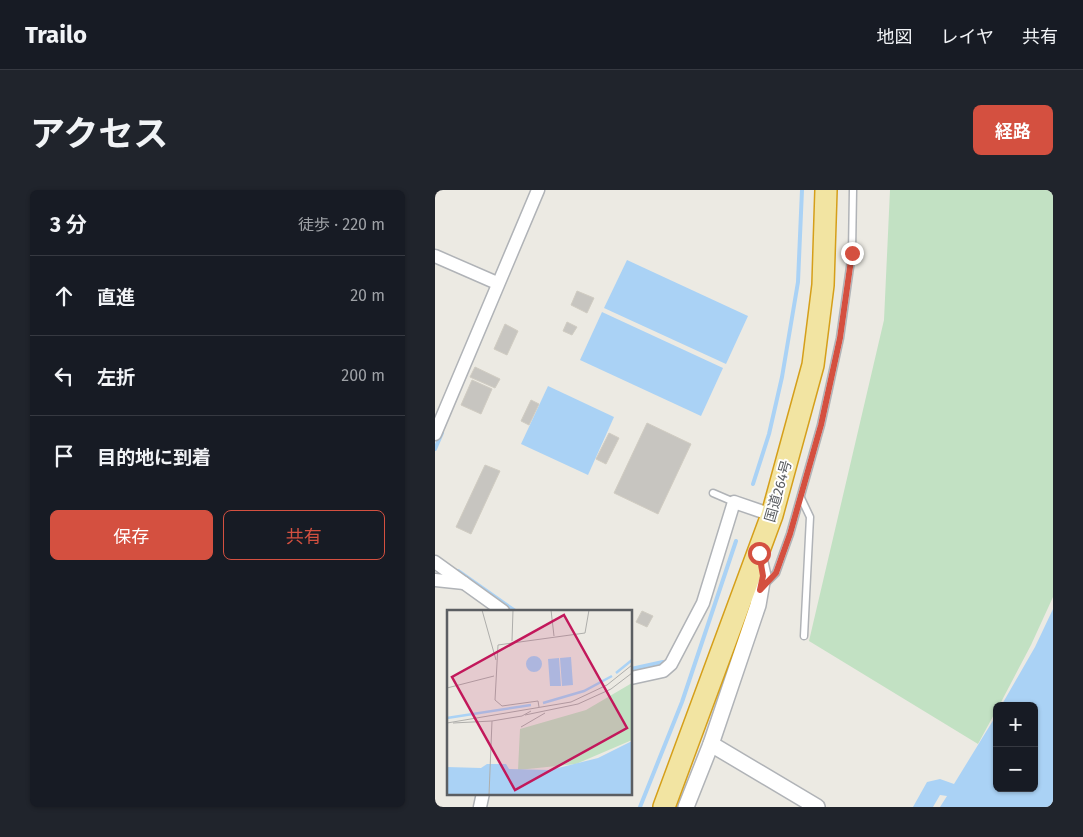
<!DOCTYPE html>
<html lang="ja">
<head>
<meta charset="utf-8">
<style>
  :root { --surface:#171b24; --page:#20242c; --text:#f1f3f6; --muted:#9ea1a6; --line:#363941; --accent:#d45040 }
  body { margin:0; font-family:"Fira Sans","Noto Sans JP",sans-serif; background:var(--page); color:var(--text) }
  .controls { position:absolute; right:15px; bottom:15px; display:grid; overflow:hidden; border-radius:8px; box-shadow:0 1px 4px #0004 }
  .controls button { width:45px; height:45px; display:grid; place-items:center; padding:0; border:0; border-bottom:1px solid var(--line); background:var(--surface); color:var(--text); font:25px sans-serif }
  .stop { position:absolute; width:15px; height:15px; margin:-11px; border:4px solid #d45040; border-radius:50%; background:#fff }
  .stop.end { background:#d45040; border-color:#fff; box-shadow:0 1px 5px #0008 }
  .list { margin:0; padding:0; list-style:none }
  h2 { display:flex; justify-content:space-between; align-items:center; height:65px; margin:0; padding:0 20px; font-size:21px }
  h2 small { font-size:16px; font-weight:400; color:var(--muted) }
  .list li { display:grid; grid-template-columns:32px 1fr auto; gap:15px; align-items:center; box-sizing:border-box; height:80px; padding:0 20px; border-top:1px solid var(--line) }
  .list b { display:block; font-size:19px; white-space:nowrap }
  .list em { font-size:16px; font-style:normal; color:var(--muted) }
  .actions { display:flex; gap:10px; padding:15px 20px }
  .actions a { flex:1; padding:11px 0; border:1px solid var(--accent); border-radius:8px; text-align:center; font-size:18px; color:var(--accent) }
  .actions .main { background:var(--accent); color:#fff }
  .icon { flex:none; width:28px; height:28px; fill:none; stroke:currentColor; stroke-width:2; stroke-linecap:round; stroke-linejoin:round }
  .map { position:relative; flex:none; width:618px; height:617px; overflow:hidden; border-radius:8px }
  header { display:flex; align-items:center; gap:30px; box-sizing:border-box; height:70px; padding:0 25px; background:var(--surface); border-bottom:1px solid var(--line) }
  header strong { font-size:24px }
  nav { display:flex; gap:28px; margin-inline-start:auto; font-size:18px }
  .intro { display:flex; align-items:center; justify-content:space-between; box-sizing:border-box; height:120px; padding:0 30px }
  h1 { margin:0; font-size:35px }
  .button { padding:12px 22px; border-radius:8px; background:var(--accent); color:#fff; font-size:18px; font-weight:700 }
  main { display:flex; gap:30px; padding:0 30px }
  aside { flex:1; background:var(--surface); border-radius:8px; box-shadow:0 1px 4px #0004 }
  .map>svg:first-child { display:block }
</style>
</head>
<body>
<header>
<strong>Trailo</strong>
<nav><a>地図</a><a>レイヤ</a><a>共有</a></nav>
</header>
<div class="intro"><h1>アクセス</h1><a class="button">経路</a></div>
<main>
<aside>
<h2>3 分<small>徒歩 · 220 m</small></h2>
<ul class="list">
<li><svg class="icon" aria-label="ahead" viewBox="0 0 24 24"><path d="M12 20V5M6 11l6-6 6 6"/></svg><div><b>直進</b></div><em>20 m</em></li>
<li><svg class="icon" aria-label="left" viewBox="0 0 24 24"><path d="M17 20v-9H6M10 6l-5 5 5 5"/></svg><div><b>左折</b></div><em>200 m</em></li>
<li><svg class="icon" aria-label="arrive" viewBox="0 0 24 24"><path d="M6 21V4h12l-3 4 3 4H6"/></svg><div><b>目的地に到着</b></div></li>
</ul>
<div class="actions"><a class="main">保存</a><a>共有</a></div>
</aside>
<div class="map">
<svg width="618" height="617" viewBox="0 0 618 617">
  <rect width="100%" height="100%" fill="#eceae3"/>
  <polygon fill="#c2e1c3" points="455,0 618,0 618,407 596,455 564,516 562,516 562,519 543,554 374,451 449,130"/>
  <g fill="#aad2f5">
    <polygon points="192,70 313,126 291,174 169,118"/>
    <polygon points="167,122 288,178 266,226 145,170"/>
    <polygon points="113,196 179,227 153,285 86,254"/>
    <polygon points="618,419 618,617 505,617 512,606 505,605 498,617 478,617 492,592 505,589 519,594 562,524 562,598 599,598 599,516 566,516 600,457"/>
  </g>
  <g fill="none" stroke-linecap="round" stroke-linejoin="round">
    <g stroke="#aad2f5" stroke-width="4">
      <polyline points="0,259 7,243"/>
      <polyline points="318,294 334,244 347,187 363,92 367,0"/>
      <polyline points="23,381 80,421"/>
      <polyline points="196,479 228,472"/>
      <polyline points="205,617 247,512 301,351"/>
    </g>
  </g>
  <g fill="#c7c5c0" stroke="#d0ccc2">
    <polygon points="142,101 159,108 152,123 136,115"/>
    <polygon points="132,132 142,137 137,145 128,141"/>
    <polygon points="70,134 83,141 72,165 59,159"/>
    <polygon points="40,177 65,189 60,198 35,187"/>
    <polygon points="37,190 57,199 46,224 26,215"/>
    <polygon points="96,210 104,214 94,235 86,231"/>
    <polygon points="212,233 256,254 223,324 179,303"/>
    <polygon points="174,243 184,248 171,274 161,269"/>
    <polygon points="50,275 65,281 36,344 21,337"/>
    <polygon points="207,421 218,426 212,437 201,432"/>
  </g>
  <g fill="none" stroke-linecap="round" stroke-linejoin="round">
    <g stroke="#b0b3b7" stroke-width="9">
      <g id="service">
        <polyline points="278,303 299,312"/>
        <polyline points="366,308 375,327 369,446"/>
        <polyline points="329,395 341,383 355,344 386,235 405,148 417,63 418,0"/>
      </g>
    </g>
    <g stroke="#b0b3b7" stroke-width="15">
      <g id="minor">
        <polyline points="0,66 62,93"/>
        <polyline points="0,244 103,0"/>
        <polyline points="0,372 68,421"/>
        <polyline points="0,390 29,393"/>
        <polyline points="196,488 228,481 236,474 268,413 299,312 337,325"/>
        <polyline points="45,617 48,603"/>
      </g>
    </g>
    <g stroke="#b0b3b7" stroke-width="18">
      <g id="tertiary">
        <polyline points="276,554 382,617"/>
        <polyline points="251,617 276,554 323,415 328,386 323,363"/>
      </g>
    </g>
    <g stroke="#d59f1a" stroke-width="24">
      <polyline id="trunk" points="229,617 337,325 378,175 388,95 391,0"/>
    </g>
    <use href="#service" stroke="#fff" stroke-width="6"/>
    <use href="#minor" stroke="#fff" stroke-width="12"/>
    <use href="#tertiary" stroke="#fff" stroke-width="15"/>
    <use href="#trunk" stroke="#f2e4a2" stroke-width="21"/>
  </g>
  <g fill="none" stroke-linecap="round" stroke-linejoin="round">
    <polyline stroke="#d45040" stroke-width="6" points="324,363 328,386 325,400 341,383 355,344 386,235 405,148 417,63"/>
  </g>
  <g text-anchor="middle" stroke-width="4" stroke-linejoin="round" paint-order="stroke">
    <g font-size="14" fill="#5b5e62" stroke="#fff">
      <text transform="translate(343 301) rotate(-74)" y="5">国道264号</text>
    </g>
  </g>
  <g transform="translate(12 420)">
    <rect width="185" height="185" fill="#eceae3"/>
    <path d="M185,73V130L129,154L71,160L73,119L139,100Z" fill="#c2e1c3"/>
    <path d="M79 54a8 8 0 1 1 16 0a8 8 0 1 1-16 0ZM124,47L126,75L115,76L113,48ZM112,48L114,76H103L101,49ZM185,131V185H0V157L34,158L40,154H59L62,159L103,160L151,148Z" fill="#aad2f5"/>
    <path fill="none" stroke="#aad2f5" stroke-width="2.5" d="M169,63L185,50M96,93L137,81L165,66M0,108L84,95"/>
    <path fill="none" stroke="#aeaeab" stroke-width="1" d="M35,0L49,50M104,0L107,26M65,31L66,0M0,78L47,66M92,97L91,91L55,96L48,90L51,35L138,23L142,0M78,105L131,94L164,79L185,63M0,113L124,92L160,75L185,55M6,113L45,111L75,106L84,101M74,117L98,103M42,185L45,111"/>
    <path fill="#c2185b" fill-opacity="0.15" stroke="#c2185b" stroke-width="2.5" d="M117,5L180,118L68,180L5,67Z"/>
    <rect width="185" height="185" fill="none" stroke="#5b5e62" stroke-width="2.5"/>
  </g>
</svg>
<div class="controls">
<button>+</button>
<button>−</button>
</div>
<div class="stop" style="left:324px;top:363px"></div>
<div class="stop end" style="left:417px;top:63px"></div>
</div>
</main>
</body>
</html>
